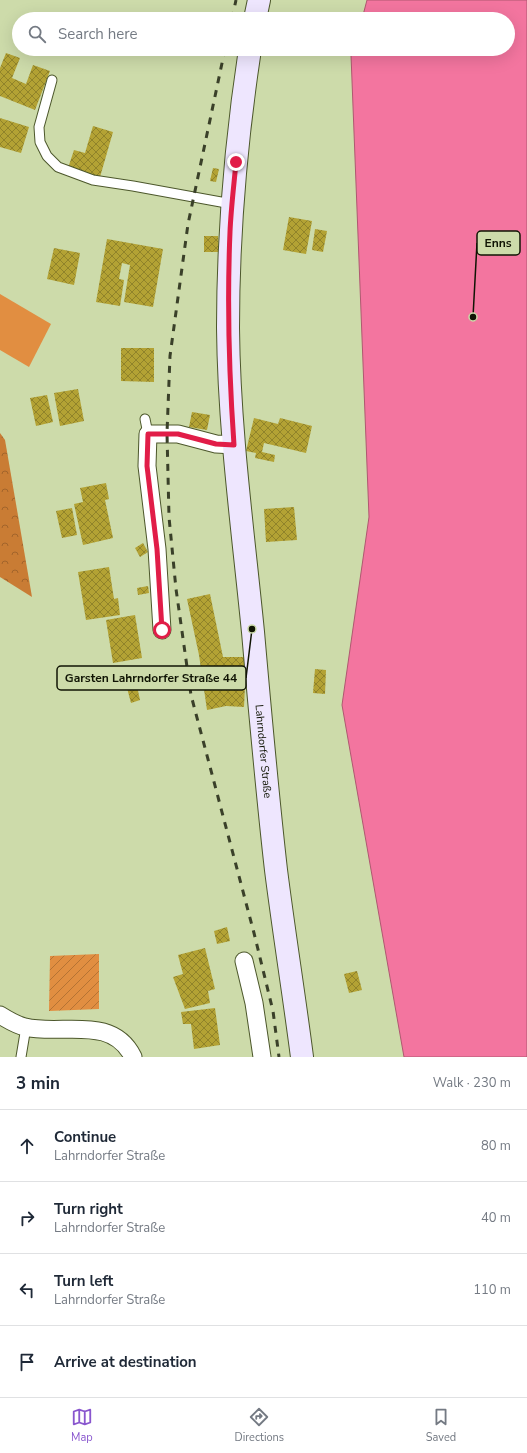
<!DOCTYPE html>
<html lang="en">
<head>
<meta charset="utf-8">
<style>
  :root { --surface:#fff; --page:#f2f2f3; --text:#1f2937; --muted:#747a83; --line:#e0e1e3; --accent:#8956ce }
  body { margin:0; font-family:"Nunito Sans",sans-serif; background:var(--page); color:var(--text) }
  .stop { position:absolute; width:12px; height:12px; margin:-9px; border:3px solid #e11d48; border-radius:50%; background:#fff }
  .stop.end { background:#e11d48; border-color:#fff; box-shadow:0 1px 4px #0008 }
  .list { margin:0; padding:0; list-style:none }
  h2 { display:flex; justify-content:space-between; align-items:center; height:52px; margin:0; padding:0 16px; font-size:17px }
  h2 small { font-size:13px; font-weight:400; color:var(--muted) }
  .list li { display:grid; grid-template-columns:26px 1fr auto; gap:12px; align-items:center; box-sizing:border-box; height:72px; padding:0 16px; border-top:1px solid var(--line) }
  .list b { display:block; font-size:15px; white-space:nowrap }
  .list p { margin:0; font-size:13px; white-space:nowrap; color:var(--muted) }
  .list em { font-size:13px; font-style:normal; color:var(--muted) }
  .icon { flex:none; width:22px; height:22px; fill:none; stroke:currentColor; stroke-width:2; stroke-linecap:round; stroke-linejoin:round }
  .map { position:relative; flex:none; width:527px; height:1057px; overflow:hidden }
  .search { position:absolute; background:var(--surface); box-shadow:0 4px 16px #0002; left:12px; right:12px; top:12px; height:44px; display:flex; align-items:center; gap:10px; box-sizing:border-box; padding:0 14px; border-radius:22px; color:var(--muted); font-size:15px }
  .sheet { height:340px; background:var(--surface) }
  nav { display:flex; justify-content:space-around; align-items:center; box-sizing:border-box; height:56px; border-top:1px solid var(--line); background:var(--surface); font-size:11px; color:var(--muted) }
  nav a { display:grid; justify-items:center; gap:2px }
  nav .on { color:var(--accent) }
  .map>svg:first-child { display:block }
</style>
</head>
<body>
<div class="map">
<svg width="527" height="1057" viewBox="0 0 527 1057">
  <defs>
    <pattern id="forest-crowns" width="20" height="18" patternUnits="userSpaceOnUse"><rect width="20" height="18" fill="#c97c34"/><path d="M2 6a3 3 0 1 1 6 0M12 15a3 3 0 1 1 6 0" fill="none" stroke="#a2642a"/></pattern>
    <pattern id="garden-furrows" width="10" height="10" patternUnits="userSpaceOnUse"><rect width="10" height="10" fill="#e18e41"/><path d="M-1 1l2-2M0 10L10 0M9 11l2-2" fill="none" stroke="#b57334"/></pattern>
    <pattern id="building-cross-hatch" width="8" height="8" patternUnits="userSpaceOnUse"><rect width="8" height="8" fill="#b3a234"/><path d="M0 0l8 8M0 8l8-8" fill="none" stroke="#90832a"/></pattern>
  </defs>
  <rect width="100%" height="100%" fill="#cddbaa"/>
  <polygon fill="url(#forest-crowns)" points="0,433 5,440 32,597 0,577"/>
  <polygon fill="url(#garden-furrows)" points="99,954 99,1009 49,1011 50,956"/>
  <polygon fill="#e18e41" points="0,294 51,324 29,367 0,350"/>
  <polygon fill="#f3759f" stroke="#af5870" points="367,0 527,0 527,1057 404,1057 342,705 369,517 351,55 353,49 508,49 508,19 362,19"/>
  <g fill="url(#building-cross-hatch)">
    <polygon points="6,53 20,58 12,78 26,84 33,65 50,71 35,110 0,96 0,68"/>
    <polygon points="0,118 29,127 21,153 0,147"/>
    <polygon points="93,126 113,132 100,177 68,168 74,150 85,153"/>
    <polygon points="213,168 219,169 216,182 210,181"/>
    <polygon points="289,217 312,221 306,254 283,250"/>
    <polygon points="315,229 327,231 323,252 312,250"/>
    <polygon points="204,236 218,236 219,252 204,252"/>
    <polygon points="107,239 163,249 153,307 124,302 130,265 122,263 119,279 124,280 120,306 96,302"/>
    <polygon points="54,248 80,253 74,285 47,279"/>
    <polygon points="121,348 154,348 154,382 121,381"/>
    <polygon points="78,389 84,421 60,426 54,393"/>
    <polygon points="47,395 53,422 36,426 30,398"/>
    <polygon points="192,412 210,415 207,430 189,427"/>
    <polygon points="254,418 278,424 280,418 312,426 306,453 264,443 262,452 275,455 274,462 255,458 256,453 246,451"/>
    <polygon points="106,483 109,499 105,500 113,538 83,545 74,504 83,502 80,488"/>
    <polygon points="294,507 297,540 266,542 264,509"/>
    <polygon points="72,508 77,535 62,538 56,511"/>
    <polygon points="143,543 148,552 140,557 135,548"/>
    <polygon points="109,567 114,599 118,598 120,615 86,620 78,572"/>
    <polygon points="148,586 149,593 138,595 137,588"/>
    <polygon points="210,594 223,657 244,657 244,664 246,664 244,707 226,706 207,710 199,655 187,599"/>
    <polygon points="135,615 142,658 113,663 106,620"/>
    <polygon points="315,669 326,670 325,694 313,693"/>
    <polygon points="137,686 140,700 131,703 127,688"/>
    <polygon points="227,927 230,941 217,944 214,931"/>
    <polygon points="205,948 215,989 208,991 210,1003 185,1009 173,977 183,974 178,955"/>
    <polygon points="357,971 362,990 349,993 344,974"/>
    <polygon points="215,1008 220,1045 194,1049 191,1024 183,1024 181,1012"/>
  </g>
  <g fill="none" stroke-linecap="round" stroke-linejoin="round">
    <g stroke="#4c572b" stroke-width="11">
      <g id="lane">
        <polyline points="52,80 39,127 40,142 47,156 58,167 93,180 133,186 232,204"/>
        <polyline points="145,419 148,434"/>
        <polyline points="21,1057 26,1027"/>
      </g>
    </g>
    <g stroke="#4c572b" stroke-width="19">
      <g id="street">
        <polyline points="162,630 157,549 147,466 148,434 178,434 216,444 234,445"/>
        <polyline points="244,961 254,1003 262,1057"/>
        <path d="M0,1015C8,1020 16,1025 25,1027C61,1036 112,1014 133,1057"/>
      </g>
    </g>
    <g stroke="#4c572b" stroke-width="24">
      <g id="secondary">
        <polyline points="255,19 259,0"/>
        <path id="s1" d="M250,49C236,141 228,234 228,328C229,430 243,531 253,632C260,712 267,791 276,870C284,933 294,995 302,1057"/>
      </g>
    </g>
    <use href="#lane" stroke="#fff" stroke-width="9"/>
    <use href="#street" stroke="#fff" stroke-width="17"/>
    <use href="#secondary" stroke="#eee6fe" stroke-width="22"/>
    <g stroke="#3a4029" stroke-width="3" stroke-dasharray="7 7" stroke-linecap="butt">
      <polyline points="232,19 236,0"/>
      <polyline points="225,49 188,224 170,356 167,433 169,517 176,589 191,695 254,933 273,1011 279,1057"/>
    </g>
  </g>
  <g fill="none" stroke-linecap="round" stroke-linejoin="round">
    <path stroke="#e11d48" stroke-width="5" d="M162,630L157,549L147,466L148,434H178L216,444L234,445C229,374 227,303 230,232C231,208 234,185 236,162"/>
  </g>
  <g text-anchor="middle" stroke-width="3" stroke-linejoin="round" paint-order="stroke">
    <g font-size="11" fill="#101404" stroke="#cddbaa">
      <text dy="4" stroke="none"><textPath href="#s1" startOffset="705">Lahrndorfer Straße</textPath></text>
    </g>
  </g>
  <path fill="none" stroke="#101404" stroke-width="1.5" d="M473 317L477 243M252 629L246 678"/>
  <g fill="#101404" stroke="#cddbaa" stroke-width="1.5">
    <circle cx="473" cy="317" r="4"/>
    <circle cx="252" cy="629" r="4"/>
  </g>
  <g fill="#cddbaa" stroke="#101404" stroke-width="1.5">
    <rect x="477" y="231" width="43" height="24" rx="4"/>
    <rect x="57" y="666" width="189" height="24" rx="4"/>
  </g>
  <g font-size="12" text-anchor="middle" font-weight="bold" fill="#101404">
    <text x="498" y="247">Enns</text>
    <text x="151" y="682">Garsten Lahrndorfer Straße 44</text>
  </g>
</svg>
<div class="stop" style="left:162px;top:630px"></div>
<div class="stop end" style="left:236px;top:162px"></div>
<div class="search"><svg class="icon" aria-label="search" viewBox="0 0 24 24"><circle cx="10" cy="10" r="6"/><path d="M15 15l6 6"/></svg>Search here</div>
</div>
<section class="sheet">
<h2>3 min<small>Walk · 230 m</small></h2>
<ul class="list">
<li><svg class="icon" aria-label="ahead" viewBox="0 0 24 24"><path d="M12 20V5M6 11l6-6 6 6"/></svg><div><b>Continue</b><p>Lahrndorfer Straße</p></div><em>80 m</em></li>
<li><svg class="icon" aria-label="right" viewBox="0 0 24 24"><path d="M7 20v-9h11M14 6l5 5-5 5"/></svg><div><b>Turn right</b><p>Lahrndorfer Straße</p></div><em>40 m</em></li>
<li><svg class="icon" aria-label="left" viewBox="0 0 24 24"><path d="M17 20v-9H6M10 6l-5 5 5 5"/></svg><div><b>Turn left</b><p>Lahrndorfer Straße</p></div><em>110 m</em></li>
<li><svg class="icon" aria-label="arrive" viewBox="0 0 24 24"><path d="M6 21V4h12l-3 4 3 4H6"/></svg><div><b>Arrive at destination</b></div></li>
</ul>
</section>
<nav>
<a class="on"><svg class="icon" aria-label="map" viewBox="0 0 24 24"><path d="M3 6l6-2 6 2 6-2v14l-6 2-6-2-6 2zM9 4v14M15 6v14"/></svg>Map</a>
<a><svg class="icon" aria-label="directions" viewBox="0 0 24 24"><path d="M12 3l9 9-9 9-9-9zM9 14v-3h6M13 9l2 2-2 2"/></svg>Directions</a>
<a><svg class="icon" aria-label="saved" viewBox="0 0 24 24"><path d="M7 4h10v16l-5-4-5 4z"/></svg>Saved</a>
</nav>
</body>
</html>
